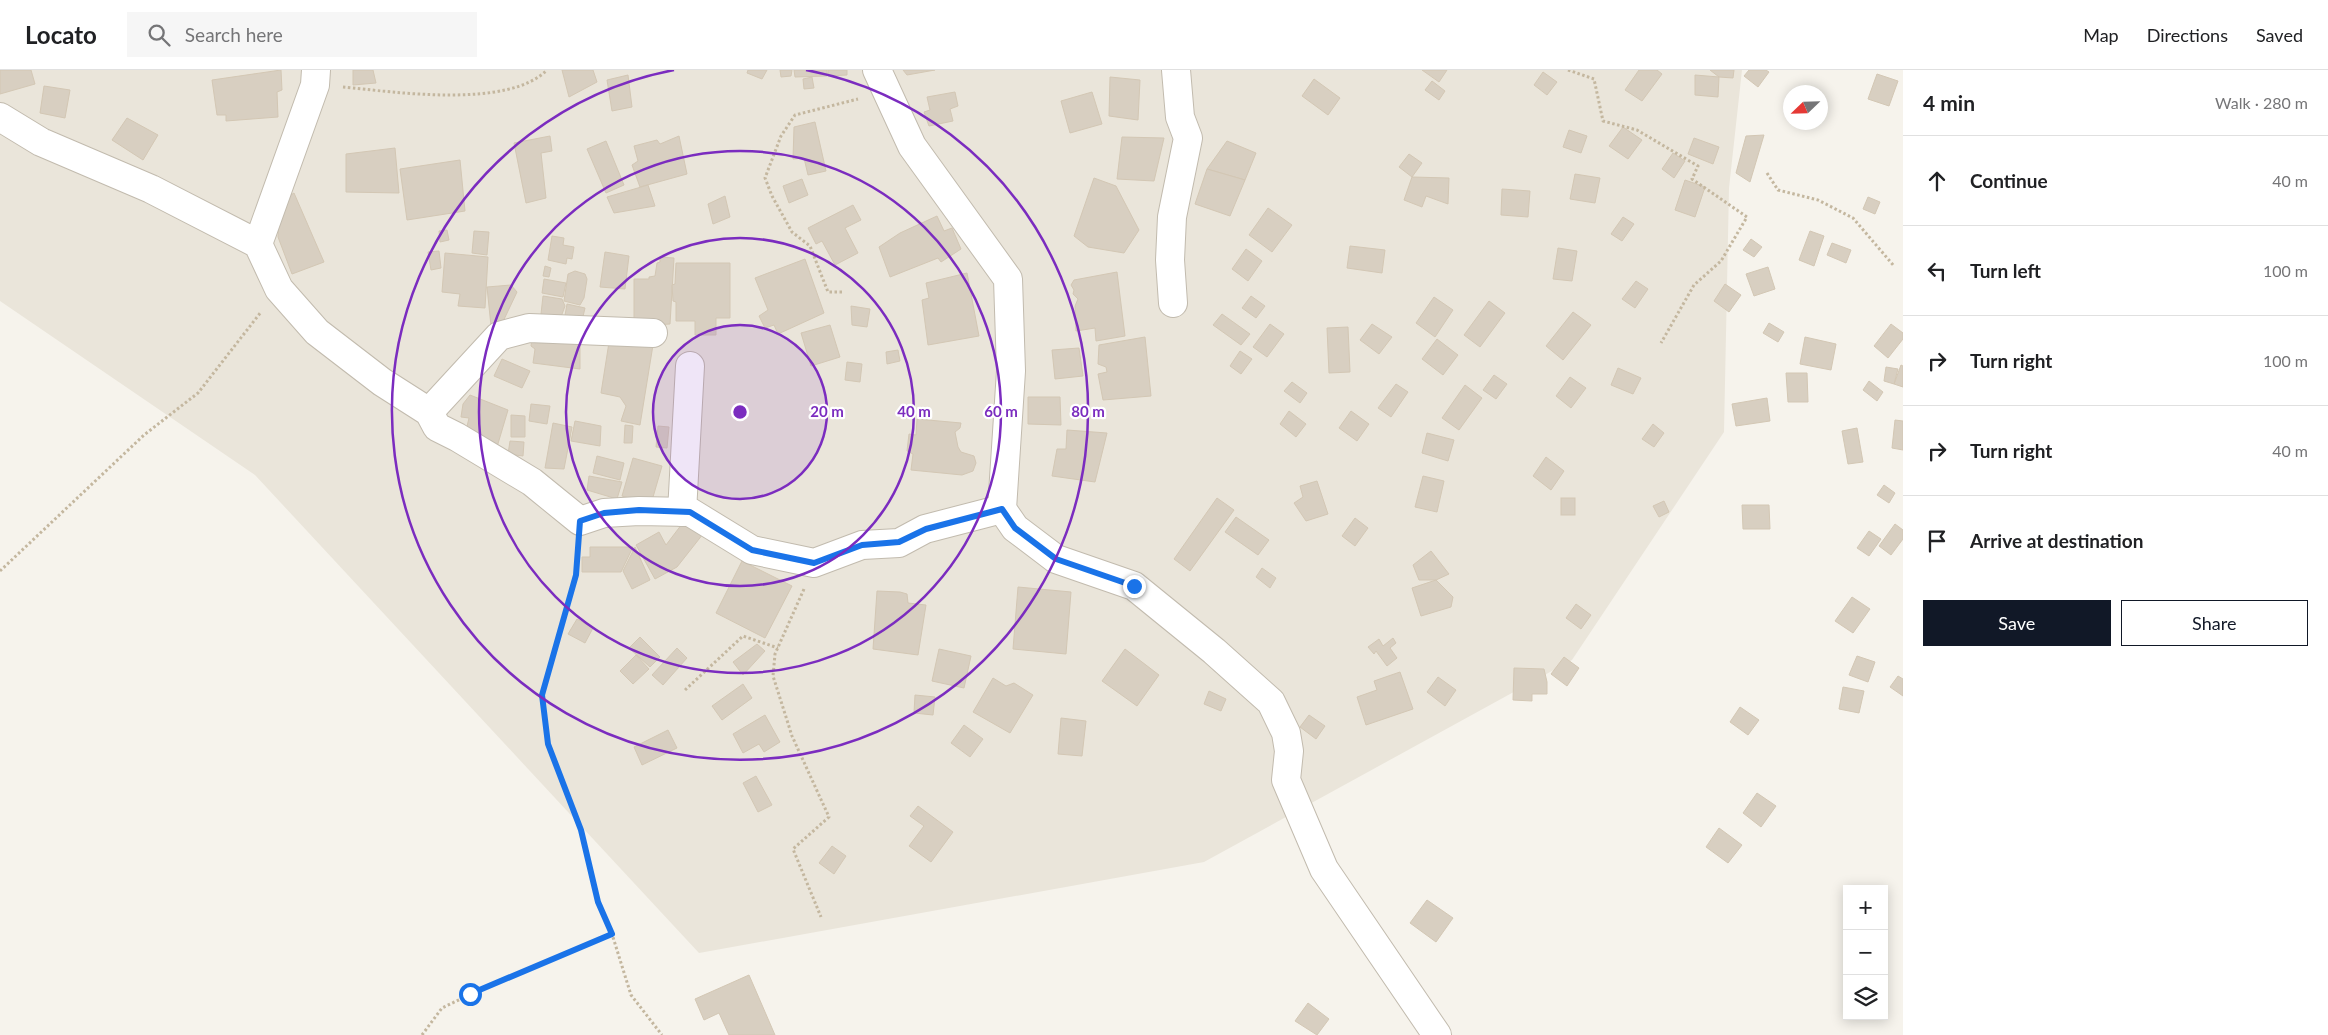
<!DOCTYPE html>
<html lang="en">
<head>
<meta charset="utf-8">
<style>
  :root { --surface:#fff; --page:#f6f6f6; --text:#202124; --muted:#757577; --line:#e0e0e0; --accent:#111827 }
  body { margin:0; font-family:Lato,sans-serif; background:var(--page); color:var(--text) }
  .controls { position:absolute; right:15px; bottom:15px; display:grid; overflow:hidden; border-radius:0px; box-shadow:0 2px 12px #0003 }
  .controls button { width:45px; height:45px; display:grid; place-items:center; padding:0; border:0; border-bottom:1px solid var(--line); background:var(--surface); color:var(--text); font:25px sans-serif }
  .compass { position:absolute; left:1783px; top:15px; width:45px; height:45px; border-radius:50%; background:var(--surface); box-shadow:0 2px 12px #0003; rotate:247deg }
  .stop { position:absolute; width:15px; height:15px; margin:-11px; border:4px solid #1a73e8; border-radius:50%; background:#fff }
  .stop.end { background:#1a73e8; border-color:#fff; box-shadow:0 1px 5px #0008 }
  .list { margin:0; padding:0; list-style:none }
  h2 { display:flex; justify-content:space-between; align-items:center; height:65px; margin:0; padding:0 20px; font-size:21px }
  h2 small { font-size:16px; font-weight:400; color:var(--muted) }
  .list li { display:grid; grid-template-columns:32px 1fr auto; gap:15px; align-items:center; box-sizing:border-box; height:90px; padding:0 20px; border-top:1px solid var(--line) }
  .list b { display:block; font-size:19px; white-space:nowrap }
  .list em { font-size:16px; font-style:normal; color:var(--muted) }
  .actions { display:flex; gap:10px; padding:15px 20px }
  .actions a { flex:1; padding:11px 0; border:1px solid var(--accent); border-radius:0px; text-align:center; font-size:18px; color:var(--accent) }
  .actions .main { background:var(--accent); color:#fff }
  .icon { flex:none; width:28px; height:28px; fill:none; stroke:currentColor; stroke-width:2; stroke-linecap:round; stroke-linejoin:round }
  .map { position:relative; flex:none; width:1903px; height:965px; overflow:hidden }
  header { display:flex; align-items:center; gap:30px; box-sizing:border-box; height:70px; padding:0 25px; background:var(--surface); border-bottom:1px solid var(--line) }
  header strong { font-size:24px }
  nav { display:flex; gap:28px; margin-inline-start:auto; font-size:18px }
  .search { width:350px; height:45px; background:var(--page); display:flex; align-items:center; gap:12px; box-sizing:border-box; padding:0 18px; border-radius:0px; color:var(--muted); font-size:19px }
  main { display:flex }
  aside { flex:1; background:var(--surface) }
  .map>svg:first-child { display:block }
</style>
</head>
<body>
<header>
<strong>Locato</strong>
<div class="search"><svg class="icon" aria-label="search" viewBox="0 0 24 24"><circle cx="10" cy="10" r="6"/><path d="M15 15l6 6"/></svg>Search here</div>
<nav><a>Map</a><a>Directions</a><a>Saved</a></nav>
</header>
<main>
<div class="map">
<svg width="1903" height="965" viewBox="0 0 1903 965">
  <rect width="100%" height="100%" fill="#f6f3ec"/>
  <polygon fill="#eae5da" points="0,0 1742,0 1729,118 1724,362 1572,590 1204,792 699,883 255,405 0,231"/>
  <g fill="#d8cfc1" stroke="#d3c7b4">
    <polygon points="0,0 31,0 35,14 0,24"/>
    <polygon points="281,0 282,20 277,22 278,47 226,51 226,45 217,45 212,10"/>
    <polygon points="353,0 373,0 376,13 353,15"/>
    <polygon points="562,0 593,0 597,12 569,27"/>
    <polygon points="748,0 767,0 762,9 747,3"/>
    <polygon points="780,0 792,0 791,6 781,7"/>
    <polygon points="794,0 827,0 827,6 795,7"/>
    <polygon points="828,0 847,0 847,5 828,6"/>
    <polygon points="903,0 935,0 907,5"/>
    <polygon points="1422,0 1447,0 1439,12"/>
    <polygon points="1639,0 1657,0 1662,4 1642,31 1625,20"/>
    <polygon points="1710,0 1734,0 1733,8 1719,7"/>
    <polygon points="1749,0 1766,0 1769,2 1758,17 1744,6"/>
    <polygon points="1543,2 1557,12 1547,25 1534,15"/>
    <polygon points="1877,4 1898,11 1889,36 1868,29"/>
    <polygon points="628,5 632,37 612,41 607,10"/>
    <polygon points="1695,5 1719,7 1718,27 1695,25"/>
    <polygon points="812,7 814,18 804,19 803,9"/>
    <polygon points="1110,7 1140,10 1138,50 1109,46"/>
    <polygon points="1314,9 1340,28 1328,45 1302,26"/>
    <polygon points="1432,11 1445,21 1439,30 1425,20"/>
    <polygon points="44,16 70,20 65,48 40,43"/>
    <polygon points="955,22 958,36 950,39 953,51 929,56 924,42 930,40 927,27"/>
    <polygon points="1092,22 1102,54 1070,63 1061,31"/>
    <polygon points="127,48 158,65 143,90 112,70"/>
    <polygon points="815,52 826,101 808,105 804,88 793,89 794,57"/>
    <polygon points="1623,57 1642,70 1628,89 1609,76"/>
    <polygon points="1569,60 1587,66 1581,83 1563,77"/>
    <polygon points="1764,65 1750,112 1736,103 1746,66"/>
    <polygon points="550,66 552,81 541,83 546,128 526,133 514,73"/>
    <polygon points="679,66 687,104 640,117 632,95 638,91 634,76 657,70 660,74"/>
    <polygon points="1122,67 1164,68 1154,111 1117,109"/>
    <polygon points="1694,68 1719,77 1713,94 1688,84"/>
    <polygon points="606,71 624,115 606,123 587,79"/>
    <polygon points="1227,71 1256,83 1245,110 1207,99"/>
    <polygon points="395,78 399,123 346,122 346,84"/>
    <polygon points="1673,83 1685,91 1674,108 1662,99"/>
    <polygon points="1409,84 1422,93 1412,107 1399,97"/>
    <polygon points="460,90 465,141 407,150 400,99"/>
    <polygon points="1207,99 1245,110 1230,146 1195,134"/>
    <polygon points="1575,104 1600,108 1595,133 1570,129"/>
    <polygon points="1412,107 1449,108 1448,134 1426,126 1422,137 1404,130"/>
    <polygon points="1094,108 1116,116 1139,160 1124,183 1088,177 1074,166"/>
    <polygon points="802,109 808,125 789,133 783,116"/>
    <polygon points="1685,110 1705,117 1695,147 1675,140"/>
    <polygon points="648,115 655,136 614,143 607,127"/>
    <polygon points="1502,119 1530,121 1528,147 1501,145"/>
    <polygon points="294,123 324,192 292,204 278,167 279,143 283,130"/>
    <polygon points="725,126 730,147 713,154 708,134"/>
    <polygon points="1868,127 1880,132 1875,144 1863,139"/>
    <polygon points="853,135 861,150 845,158 858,183 835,195 822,171 816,174 808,158"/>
    <polygon points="1268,138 1292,155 1272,182 1249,165"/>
    <polygon points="937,146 944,161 952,158 961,179 941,192 938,188 890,207 879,177 900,163"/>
    <polygon points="1623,147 1634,154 1622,171 1611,164"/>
    <polygon points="447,160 449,170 440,172 439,161"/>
    <polygon points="474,161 489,162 487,185 472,183"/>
    <polygon points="1810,161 1824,166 1814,196 1799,190"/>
    <polygon points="552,166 564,168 563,175 574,177 572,189 567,188 566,194 548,190"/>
    <polygon points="1751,169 1762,177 1754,187 1743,180"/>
    <polygon points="1832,173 1851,180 1846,193 1827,185"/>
    <polygon points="1350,176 1385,180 1382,203 1347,198"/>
    <polygon points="1558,178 1577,181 1572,211 1553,209"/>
    <polygon points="1246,179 1262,191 1248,211 1232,199"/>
    <polygon points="439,181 441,198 431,200 428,182"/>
    <polygon points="605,182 629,186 625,219 600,217"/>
    <polygon points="445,183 488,187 485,238 458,236 460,224 442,222"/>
    <polygon points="660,187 674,188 670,254 634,256 634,209 649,209 649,207 655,206 657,193 660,192"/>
    <polygon points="805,189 824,243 778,264 774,255 765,258 759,246 768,240 755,208"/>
    <polygon points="676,193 730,193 730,248 716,248 716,265 695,265 695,251 676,251 676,232 673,231 672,215 675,214"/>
    <polygon points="545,196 551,198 549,207 543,206"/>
    <polygon points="1768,197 1775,219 1754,226 1746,204"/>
    <polygon points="575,201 585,204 587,209 584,228 580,235 564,231 568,204"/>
    <polygon points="1117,202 1125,266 1096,271 1095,258 1076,261 1075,236 1078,229 1073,224 1074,220 1071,215 1074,210"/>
    <polygon points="967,203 979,266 928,275 922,230 929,228 926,213"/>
    <polygon points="544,209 566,213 563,227 542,223"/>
    <polygon points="1636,211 1648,219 1635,238 1622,229"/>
    <polygon points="1725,214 1741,225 1729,242 1714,231"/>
    <polygon points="511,215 517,222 499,260 491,256 487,217"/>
    <polygon points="543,226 562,229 565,236 561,247 541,244"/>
    <polygon points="1251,226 1265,236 1256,248 1242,238"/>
    <polygon points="1434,227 1453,240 1435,267 1416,253"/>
    <polygon points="1489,231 1505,243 1480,277 1464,265"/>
    <polygon points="567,234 585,238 581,255 564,251"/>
    <polygon points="851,236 870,239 867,257 852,255"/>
    <polygon points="1573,242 1591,255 1563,290 1546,276"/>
    <polygon points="1222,244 1250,264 1241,275 1213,255"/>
    <polygon points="1769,253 1784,262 1778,272 1763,263"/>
    <polygon points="1270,254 1284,264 1267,287 1253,277"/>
    <polygon points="1372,254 1392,267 1379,284 1360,270"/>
    <polygon points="1891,254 1903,263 1903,269 1888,288 1874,276"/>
    <polygon points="830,255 840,287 811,296 801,263"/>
    <polygon points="1348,257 1350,302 1329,303 1327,258"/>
    <polygon points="610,266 653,275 640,355 621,351 626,336 620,327 601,323"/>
    <polygon points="1145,267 1151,326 1103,330 1098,304 1107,302 1106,297 1098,294 1099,275"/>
    <polygon points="1805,267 1836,274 1831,300 1800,294"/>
    <polygon points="532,268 580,270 580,299 533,293 535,279 531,276"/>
    <polygon points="1437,269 1458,285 1443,305 1422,289"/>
    <polygon points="1079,278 1083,306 1055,309 1052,280"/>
    <polygon points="898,280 900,291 887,294 886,282"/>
    <polygon points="1240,281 1252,289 1241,304 1230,296"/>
    <polygon points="502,289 530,301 522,318 494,306"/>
    <polygon points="847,292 862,294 860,312 845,310"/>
    <polygon points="1901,295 1903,296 1903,317 1894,314"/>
    <polygon points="1886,297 1898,299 1894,314 1884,311"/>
    <polygon points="1618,298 1641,308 1633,324 1611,315"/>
    <polygon points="1786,303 1807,303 1808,332 1788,332"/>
    <polygon points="1494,305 1507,314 1496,329 1483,320"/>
    <polygon points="1570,307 1586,318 1571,338 1556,326"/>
    <polygon points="1869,311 1883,322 1877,331 1863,320"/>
    <polygon points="1292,312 1307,323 1300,333 1284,321"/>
    <polygon points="1396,314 1408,322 1391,347 1378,338"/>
    <polygon points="1465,315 1482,328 1459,360 1442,348"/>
    <polygon points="470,325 508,340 497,377 465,365 469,348 461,347 463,334"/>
    <polygon points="1028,327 1060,327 1061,355 1028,354"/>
    <polygon points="1767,328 1770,351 1736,356 1732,334"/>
    <polygon points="531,334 550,336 547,354 529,351"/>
    <polygon points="1289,341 1306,354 1296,367 1280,354"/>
    <polygon points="1351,341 1369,354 1357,371 1339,358"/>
    <polygon points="511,345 525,346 525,367 511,367"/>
    <polygon points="917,349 961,353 960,358 955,362 958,377 961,382 974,386 976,393 973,401 962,405 911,400 913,384 907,381 909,364 916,365"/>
    <polygon points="1895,350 1903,351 1903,380 1892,378"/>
    <polygon points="575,351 601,356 600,376 571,371"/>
    <polygon points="553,353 572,357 564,399 545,398"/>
    <polygon points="1653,354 1664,363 1654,377 1642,369"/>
    <polygon points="625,355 633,356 632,373 624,373"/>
    <polygon points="658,356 669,357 667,378 656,377"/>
    <polygon points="1857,358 1863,392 1848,394 1842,361"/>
    <polygon points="1067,360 1107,363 1095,412 1052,406 1057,379 1066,379"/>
    <polygon points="1427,363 1454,370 1448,391 1422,383"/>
    <polygon points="510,371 524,372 523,386 508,384"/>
    <polygon points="597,386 624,393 620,410 593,403"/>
    <polygon points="1546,387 1564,401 1551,420 1533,406"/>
    <polygon points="633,388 662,396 651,434 622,426"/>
    <polygon points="589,406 622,412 617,429 587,420"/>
    <polygon points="1423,406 1444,411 1437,442 1415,437"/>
    <polygon points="1317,411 1328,444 1306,451 1294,433 1303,427 1300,416"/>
    <polygon points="1884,415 1895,423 1889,433 1877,425"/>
    <polygon points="1217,428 1234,440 1190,501 1174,489"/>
    <rect x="1561" y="428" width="14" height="17"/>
    <polygon points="1664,431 1669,442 1659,447 1653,436"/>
    <polygon points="1742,435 1769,435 1770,459 1743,459"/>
    <polygon points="1236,447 1269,470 1258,485 1225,462"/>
    <polygon points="1355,448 1368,458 1355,476 1342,466"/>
    <polygon points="685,450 703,464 677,497 655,509 636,475 659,462 666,475"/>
    <polygon points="1895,454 1903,460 1903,469 1891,485 1879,476"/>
    <polygon points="1869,461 1881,469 1869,486 1857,478"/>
    <polygon points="590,477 633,477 621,502 582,502 582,487 590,487"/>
    <polygon points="635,477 650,510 632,519 623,501"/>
    <polygon points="1431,481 1449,504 1436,510 1419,510 1413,495"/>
    <polygon points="742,491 792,516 765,568 716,543"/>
    <polygon points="1262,498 1276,508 1270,518 1256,507"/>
    <polygon points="1436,510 1453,527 1451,537 1421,546 1412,518"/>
    <polygon points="1018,517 1071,522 1066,584 1013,579"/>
    <polygon points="877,521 900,522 907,524 908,533 926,535 918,585 873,579"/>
    <polygon points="1852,527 1870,539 1853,563 1835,551"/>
    <polygon points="1576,534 1591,545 1581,559 1566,548"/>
    <polygon points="577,549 593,558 585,573 568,564"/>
    <polygon points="640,567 660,587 650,597 629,578"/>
    <polygon points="1393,568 1396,573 1390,578 1397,588 1387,596 1376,581 1374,584 1368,577 1379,569 1383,576"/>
    <polygon points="757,574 765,581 743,605 733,592"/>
    <polygon points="677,578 687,588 663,615 652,605"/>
    <polygon points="939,579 971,586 964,618 932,611"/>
    <polygon points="1125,579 1159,605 1137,636 1102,611"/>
    <polygon points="636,585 649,599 633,614 620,601"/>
    <polygon points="1857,586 1875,592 1868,612 1849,605"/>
    <polygon points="1564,587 1579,598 1567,616 1551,604"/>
    <polygon points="1514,598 1544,599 1547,612 1547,624 1532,624 1532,631 1513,630"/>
    <polygon points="1400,602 1413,639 1366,655 1357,627 1377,620 1374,611"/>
    <polygon points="1898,606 1903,609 1903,626 1890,617"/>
    <polygon points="1438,607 1456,620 1445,636 1427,622"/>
    <polygon points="993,608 1006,616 1014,613 1033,625 1010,663 973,642"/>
    <polygon points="743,614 752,628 722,650 712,636"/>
    <polygon points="1843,617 1864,621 1859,643 1839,639"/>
    <polygon points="1209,621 1226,629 1221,641 1204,634"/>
    <polygon points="915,625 935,627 933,645 914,643"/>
    <polygon points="1740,637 1759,650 1748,665 1730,652"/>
    <polygon points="765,645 780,672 764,682 759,674 743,683 733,664"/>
    <polygon points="1309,645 1325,656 1316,669 1300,657"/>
    <polygon points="1061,648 1086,651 1082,686 1058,684"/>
    <polygon points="964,655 983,669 970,687 951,673"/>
    <polygon points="668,660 677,678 642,695 634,677"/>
    <polygon points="756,706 772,735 758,742 743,713"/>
    <polygon points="1757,723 1776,736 1761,757 1743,743"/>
    <polygon points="918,736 953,762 931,792 909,776 924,756 910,746"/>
    <polygon points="1719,758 1742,775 1728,793 1706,777"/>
    <polygon points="832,776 846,786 834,804 819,793"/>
    <polygon points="1427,830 1453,848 1436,872 1410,853"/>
    <polygon points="749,905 775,965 729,965 719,943 704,950 695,929"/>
    <polygon points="1308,933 1329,949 1317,965 1295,951"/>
  </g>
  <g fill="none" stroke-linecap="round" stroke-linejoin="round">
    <g stroke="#c2bbae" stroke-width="30">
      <g id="street">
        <polyline points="877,0 912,76 1008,209 1011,301 1002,439 1015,458 1056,489 1134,516 1214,581 1271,632 1286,663 1289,681 1286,710 1324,799 1437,965"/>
        <polyline points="0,47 41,72 151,119 258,174 279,219 317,262 382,312 429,342 437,357 457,367 532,412 580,451 604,443 639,441 690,442 752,480 814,493 862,475 899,473 925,459 1002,439"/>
        <polyline points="258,174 315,15 316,0"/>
        <polyline points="1173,233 1170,190 1172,147 1188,68 1180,47 1176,0"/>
        <polyline points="429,342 499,266 529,258 653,263"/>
        <polyline points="682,442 690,296"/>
      </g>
    </g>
    <g stroke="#c4b79f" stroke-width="3" stroke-dasharray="2.5 2.5" stroke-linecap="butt">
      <polyline points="1568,0 1594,9 1603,51 1637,60 1698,96 1692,109 1747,147 1721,191 1694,215 1661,273"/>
      <path d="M343,17C395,22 508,39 547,0"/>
      <polyline points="1767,103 1778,120 1818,130 1853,148 1894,196"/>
      <polyline points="842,222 828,222 810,176 792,162 772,126 765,108 781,66 795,45 858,29"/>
      <polyline points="578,479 576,505 541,625 548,674 581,760 598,832 612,864 631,925 662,965"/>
      <polyline points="0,501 144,365 198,323 261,242"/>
      <polyline points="804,519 775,584 773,606 792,666 829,747 793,779 821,847"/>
      <polyline points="685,620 743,566 778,578"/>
      <polyline points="422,965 442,938 471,924 612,864"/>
    </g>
    <use href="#street" stroke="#fff" stroke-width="28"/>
  </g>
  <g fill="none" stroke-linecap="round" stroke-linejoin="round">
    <polyline stroke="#1a73e8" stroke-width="6" points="470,924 612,864 598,832 581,760 548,674 542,625 576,505 580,451 604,443 639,440 690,442 752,480 814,493 862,475 899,472 926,459 1002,439 1015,458 1056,489 1134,516"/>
  </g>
  <circle cx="740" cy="342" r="87" fill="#7b2cbf" fill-opacity=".12"/>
  <g fill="none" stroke="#7b2cbf" stroke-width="2.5">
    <circle cx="740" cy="342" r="87"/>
    <circle cx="740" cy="342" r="174"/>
    <circle cx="740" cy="342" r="261"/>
    <path d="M806 0A348 348 0 1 1 674 0"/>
  </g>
  <circle cx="740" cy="342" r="8" fill="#7b2cbf" stroke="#fff" stroke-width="2.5"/>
  <g font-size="15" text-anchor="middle" font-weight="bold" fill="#7b2cbf" stroke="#fff" stroke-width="4.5" stroke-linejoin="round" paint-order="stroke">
    <text x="827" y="347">20 m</text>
    <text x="914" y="347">40 m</text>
    <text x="1001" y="347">60 m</text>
    <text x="1088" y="347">80 m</text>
  </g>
</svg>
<div class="controls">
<button>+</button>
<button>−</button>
<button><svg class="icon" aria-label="layers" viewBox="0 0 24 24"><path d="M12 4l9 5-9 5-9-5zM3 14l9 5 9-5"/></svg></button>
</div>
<svg class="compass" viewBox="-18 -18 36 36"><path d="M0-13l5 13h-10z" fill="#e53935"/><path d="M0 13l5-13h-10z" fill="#757577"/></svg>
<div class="stop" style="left:470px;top:924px"></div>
<div class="stop end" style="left:1134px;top:516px"></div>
</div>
<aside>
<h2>4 min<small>Walk · 280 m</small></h2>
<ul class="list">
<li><svg class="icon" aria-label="ahead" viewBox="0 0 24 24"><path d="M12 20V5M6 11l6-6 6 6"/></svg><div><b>Continue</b></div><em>40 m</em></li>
<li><svg class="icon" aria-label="left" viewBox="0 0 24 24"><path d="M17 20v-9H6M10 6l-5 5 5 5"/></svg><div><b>Turn left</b></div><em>100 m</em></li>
<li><svg class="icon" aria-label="right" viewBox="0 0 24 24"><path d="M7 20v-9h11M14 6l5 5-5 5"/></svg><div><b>Turn right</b></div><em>100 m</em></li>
<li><svg class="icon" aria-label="right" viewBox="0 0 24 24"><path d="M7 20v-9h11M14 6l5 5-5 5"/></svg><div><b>Turn right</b></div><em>40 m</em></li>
<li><svg class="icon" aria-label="arrive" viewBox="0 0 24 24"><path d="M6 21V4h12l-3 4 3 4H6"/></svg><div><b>Arrive at destination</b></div></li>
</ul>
<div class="actions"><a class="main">Save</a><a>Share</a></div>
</aside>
</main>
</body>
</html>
